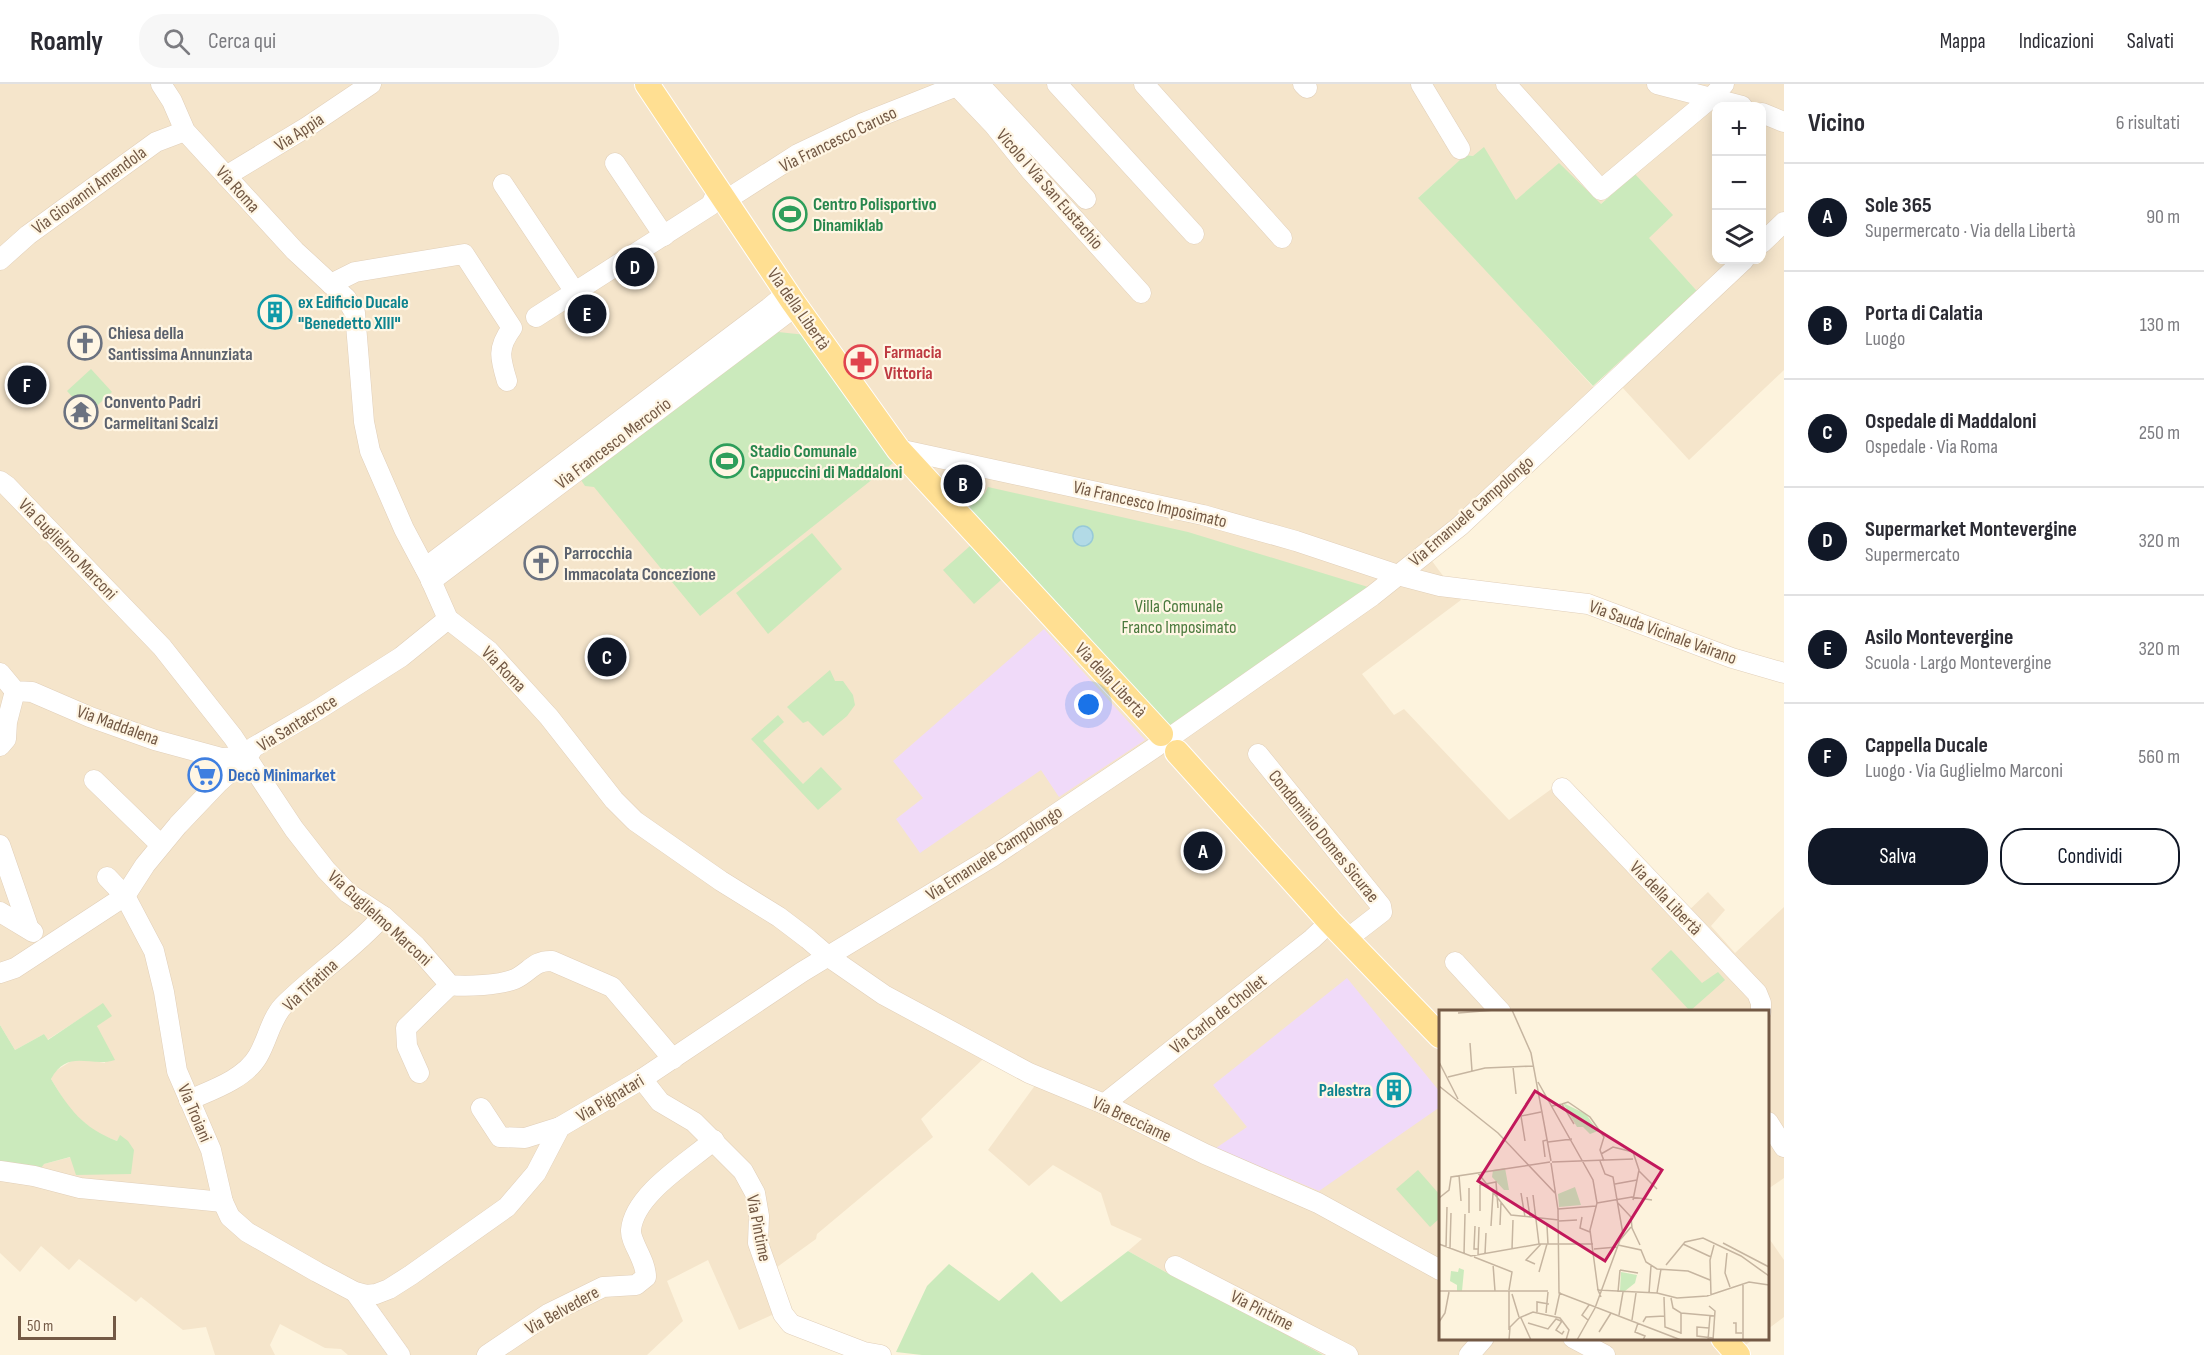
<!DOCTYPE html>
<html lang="it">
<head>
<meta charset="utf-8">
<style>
  :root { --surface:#fff; --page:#f7f7f7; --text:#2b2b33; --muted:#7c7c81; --line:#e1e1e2; --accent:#111827 }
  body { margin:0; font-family:"Sofia Sans Condensed",sans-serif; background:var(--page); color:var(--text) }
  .controls { position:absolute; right:18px; top:18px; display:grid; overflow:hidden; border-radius:12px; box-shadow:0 3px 15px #0003 }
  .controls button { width:54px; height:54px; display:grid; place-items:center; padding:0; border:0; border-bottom:2px solid var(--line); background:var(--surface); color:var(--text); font:30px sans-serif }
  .scale { position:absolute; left:18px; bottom:15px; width:98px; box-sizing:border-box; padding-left:6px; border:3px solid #735945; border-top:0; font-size:16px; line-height:21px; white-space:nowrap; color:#735945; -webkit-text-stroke:4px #fff6e4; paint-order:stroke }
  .you { position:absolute; left:1089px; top:621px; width:21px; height:21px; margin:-15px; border:4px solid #fff; border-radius:50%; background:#1a73e8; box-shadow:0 0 0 9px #1a73e833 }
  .badge { display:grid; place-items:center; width:39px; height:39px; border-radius:50%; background:var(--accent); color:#fff; font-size:20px; font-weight:700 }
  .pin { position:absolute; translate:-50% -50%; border:3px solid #fff; box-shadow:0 2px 6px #0006 }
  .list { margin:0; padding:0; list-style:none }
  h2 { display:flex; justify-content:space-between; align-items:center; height:78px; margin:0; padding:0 24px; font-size:26px }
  h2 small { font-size:20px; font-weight:400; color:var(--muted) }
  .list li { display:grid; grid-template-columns:39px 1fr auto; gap:18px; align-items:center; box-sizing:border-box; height:108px; padding:0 24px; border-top:2px solid var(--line) }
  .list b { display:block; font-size:22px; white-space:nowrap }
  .list p { margin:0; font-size:20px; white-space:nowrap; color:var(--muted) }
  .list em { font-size:20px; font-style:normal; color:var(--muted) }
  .actions { display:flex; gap:12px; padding:18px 24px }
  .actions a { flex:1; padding:14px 0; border:2px solid var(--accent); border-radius:24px; text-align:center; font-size:21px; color:var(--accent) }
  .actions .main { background:var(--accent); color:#fff }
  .icon { flex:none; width:33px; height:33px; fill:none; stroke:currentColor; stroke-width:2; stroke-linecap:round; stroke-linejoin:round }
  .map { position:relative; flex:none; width:1784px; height:1271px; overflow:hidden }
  header { display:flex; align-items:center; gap:36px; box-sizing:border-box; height:84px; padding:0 30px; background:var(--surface); border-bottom:2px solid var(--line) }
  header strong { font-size:28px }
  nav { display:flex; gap:33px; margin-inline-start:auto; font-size:21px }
  .search { width:420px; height:54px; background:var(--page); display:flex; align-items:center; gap:15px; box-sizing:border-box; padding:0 21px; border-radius:24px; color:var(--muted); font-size:22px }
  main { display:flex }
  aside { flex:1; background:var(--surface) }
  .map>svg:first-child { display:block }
</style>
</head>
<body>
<header>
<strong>Roamly</strong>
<div class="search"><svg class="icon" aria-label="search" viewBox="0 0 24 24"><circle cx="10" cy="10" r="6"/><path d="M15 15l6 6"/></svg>Cerca qui</div>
<nav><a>Mappa</a><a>Indicazioni</a><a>Salvati</a></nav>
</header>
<main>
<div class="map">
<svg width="1784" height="1271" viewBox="0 0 1784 1271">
  <rect width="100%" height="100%" fill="#fdf3dd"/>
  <g fill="#f5e5cb" fill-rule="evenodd">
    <path d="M0,0H1784V286L1689,376L1621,302L1709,220L1648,154L1635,90L1601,120L1516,117L1473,72L1466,71L1419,113L1605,316L1432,477L1461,516L1362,590L1394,631L1404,625L1509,736L1561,698L1684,831L1708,808L1725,826L1711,842L1735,869L1784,823V1094L1768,1105V928H1440V1254L1754,1255L1744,1262L1751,1271H1323L1228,1218L1178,1195L1128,1167L1142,1155L1111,1141L1101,1109L1053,1081L1029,1102L988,1066L1036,1000L984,974L921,1035L933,1053L817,1150L816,1155L773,1186L785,1225L739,1246L708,1176L667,1197L683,1237L647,1271H348L341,1265L325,1264L280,1240L270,1261L275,1271H215L206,1243L183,1246L141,1213L136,1218L79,1175L69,1186L41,1162L20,1188L0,1169V1082L44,1080L71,1073L130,1090L120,1052L117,1057L96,1049L70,1026L51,995L54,988L73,976L83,975L105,979L97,941L103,920L47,956L44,950L15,966L0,941ZM1716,22H1762V176H1716Z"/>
    <polygon points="1768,1153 1784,1176 1784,1233 1768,1245"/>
  </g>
  <g fill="#f0daf9">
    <polygon points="1044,545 1145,656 1059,713 1041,686 920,769 896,735 923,714 893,677"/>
    <polygon points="1347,894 1440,1008 1440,1023 1319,1107 1216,1064 1247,1043 1213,1001"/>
  </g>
  <g fill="#cbeabc">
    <polygon points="1484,63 1516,116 1559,79 1601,120 1635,90 1673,131 1649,154 1697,207 1593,302 1418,114 1461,75 1466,71 1473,72"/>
    <polygon points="769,247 806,251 889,375 893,379 700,532 594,403 585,402 579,393"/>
    <polygon points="91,285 112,308 88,330 67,307"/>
    <polygon points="988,403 1188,448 1368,503 1168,644 967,425 985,409"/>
    <polygon points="812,449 842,485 768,550 736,509"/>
    <polygon points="970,462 1001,496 974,520 943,486"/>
    <polygon points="830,586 835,597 843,597 853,611 855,621 847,632 823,652 808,637 803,639 787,623"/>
    <polygon points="778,631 784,638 763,657 803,700 821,683 842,705 818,726 751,655"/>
    <polygon points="1671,866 1702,899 1718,888 1725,896 1690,927 1651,885"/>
    <path d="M103,919L112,932L97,942L115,976C90,984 68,964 51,995C69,1025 83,1044 117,1057L120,1051L128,1057L134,1066L131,1090L76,1091L70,1073L44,1080L38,1088L0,1082V941L15,966L44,950L48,956Z"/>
    <polygon points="1418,1086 1440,1111 1440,1134 1430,1143 1396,1105"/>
    <polygon points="1128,1167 1178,1195 1228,1218 1323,1271 922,1271 896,1268 927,1202 949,1180 999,1217 1032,1188 1061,1218"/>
  </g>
  <circle fill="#b2dae6" stroke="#97c9d8" stroke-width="1.5" cx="1083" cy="452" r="10"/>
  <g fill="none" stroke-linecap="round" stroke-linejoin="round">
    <g stroke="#e1cfb9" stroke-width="21">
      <g id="minor">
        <polyline points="161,0 172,17 185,47 295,167 346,214 355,229 364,338 370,367 404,445 429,492 448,535 489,567 549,633 614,716 635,737 721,797 779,833 808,855 829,873 884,911 1029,989 1104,1020 1205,1070 1318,1119 1440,1186"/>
        <polyline points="955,0 993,40 1030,86 1141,209"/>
        <polyline points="979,0 1086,115"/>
        <polyline points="1057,0 1194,150"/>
        <polyline points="1144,0 1282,154"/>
        <polyline points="1303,0 1307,4"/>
        <polyline points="1421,0 1460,65"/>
        <polyline points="1506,0 1601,106 1711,14 1724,0"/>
        <polyline points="1657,0 1742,22"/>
        <polyline points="1762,29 1784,38"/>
        <polyline points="615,79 664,152"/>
        <polyline points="226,92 307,43 371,0"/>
        <polyline points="503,100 575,208"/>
        <polyline points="726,116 798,70 863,39 962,0"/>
        <polyline points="1762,159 1784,138"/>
        <polyline points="0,176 28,151 156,58 185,47"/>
        <path d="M331,200L355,188L464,170L512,244C497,264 500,274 507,297"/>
        <polyline points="536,233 711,121 718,105"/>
        <polyline points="898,365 1203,431 1296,457 1398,491 1440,502 1588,520 1732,574 1784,589"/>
        <path d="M0,397L7,402L162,563L233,653L294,745L326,786L348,809L383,832L416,862L450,901C467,903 500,901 515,895C530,888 534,876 552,877L612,903L673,975"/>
        <polyline points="425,484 769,224 787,209"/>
        <polyline points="431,497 796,222"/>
        <polyline points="0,589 15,607 32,608 90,633 155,656 221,674 247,673"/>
        <polyline points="1175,650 1372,512 1460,442 1744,176"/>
        <polyline points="0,662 6,655 7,638 15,607"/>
        <polyline points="1258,670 1381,822 1382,828 1347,855"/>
        <polyline points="94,696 161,761"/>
        <polyline points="1562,704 1757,909 1761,919 1761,928"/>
        <polyline points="0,761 29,845"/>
        <polyline points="107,793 125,812 154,867 164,908 177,987 211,1066 223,1118 230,1133 247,1148 317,1188 355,1208 366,1211 376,1210 389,1205 411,1191 507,1123 536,1089 560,1043 642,995 802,888 992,773 1157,662"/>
        <polyline points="0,828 33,848"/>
        <polyline points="1455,878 1501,928"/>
        <polyline points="0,889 15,884 125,812 145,781 178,741 218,699 247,673 254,663 316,627 401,573 448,535"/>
        <polyline points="419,989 407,962 406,944 450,901"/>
        <polyline points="642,995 660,1018 694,1038 743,1087 755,1109 759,1132 758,1159 783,1230 791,1240 864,1268 881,1271"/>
        <path d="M189,1016C212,1006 245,995 258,972C267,957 271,935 283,922C315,890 353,866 383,832"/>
        <polyline points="1104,1020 1312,855 1330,838"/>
        <polyline points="481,1024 500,1053 525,1054 560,1043"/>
        <polyline points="1768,1038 1784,1063"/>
        <polyline points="0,1087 34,1092 80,1104 223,1118"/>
        <polyline points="1175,1182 1348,1271"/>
        <polyline points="355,1208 400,1271"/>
        <polyline points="1573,1254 1605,1271"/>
        <path d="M487,1271L548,1230L603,1203L636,1201L646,1193C646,1176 630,1158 631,1146C634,1110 689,1078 714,1056"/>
        <polyline points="1469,1271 1484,1254"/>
      </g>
    </g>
    <g stroke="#fff" stroke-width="26">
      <g id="major">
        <polyline points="647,0 793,218 898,365 1161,650"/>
        <polyline points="1177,668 1330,838 1440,952"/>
        <polyline points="1723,1254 1738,1271"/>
      </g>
    </g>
    <use href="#minor" stroke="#fff" stroke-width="20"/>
    <use href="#major" stroke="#ffdf92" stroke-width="24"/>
  </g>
  <defs>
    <g id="stadium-ring" transform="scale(1.725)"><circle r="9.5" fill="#fff6e4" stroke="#2e9e5b" stroke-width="1.5"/><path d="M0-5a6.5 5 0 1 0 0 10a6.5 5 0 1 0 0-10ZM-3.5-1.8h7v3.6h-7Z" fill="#2e9e5b"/></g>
    <g id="building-ring" transform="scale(1.725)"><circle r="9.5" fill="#fff6e4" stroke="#0f9aa8" stroke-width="1.5"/><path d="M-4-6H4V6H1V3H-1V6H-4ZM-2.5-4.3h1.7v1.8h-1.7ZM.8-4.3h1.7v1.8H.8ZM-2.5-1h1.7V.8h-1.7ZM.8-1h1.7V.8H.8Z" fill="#0f9aa8"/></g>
    <g id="church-ring" transform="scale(1.725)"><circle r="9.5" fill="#fff6e4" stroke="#6b7280" stroke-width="1.5"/><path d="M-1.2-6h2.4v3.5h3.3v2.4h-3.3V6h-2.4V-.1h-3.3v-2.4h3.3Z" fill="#6b7280"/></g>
    <g id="pharmacy-ring" transform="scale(1.725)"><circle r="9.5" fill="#fff6e4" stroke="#e0444e" stroke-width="1.5"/><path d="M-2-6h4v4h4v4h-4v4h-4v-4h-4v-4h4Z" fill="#e0444e"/></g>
    <g id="temple-ring" transform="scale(1.725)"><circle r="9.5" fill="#fff6e4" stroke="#6b7280" stroke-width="1.5"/><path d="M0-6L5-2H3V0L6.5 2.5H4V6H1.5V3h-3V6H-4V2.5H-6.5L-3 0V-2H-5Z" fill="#6b7280"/></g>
    <g id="supermarket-ring" transform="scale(1.725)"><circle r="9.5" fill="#fff6e4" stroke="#3f7fe0" stroke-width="1.5"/><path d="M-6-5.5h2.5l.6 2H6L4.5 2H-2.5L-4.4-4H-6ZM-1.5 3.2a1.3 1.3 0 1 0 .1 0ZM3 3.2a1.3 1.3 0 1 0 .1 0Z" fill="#3f7fe0"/></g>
  </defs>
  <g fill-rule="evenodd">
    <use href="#stadium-ring" x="790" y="130"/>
    <use href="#building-ring" x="275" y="228"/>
    <use href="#church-ring" x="85" y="259"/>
    <use href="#pharmacy-ring" x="861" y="278"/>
    <use href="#temple-ring" x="81" y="328"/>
    <use href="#stadium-ring" x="727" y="377"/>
    <use href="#church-ring" x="541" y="479"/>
    <use href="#supermarket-ring" x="205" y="691"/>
    <use href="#building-ring" x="1394" y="1006"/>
  </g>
  <g text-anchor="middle" stroke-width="4.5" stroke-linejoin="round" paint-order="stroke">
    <g font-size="18" fill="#735945" stroke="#fff6e4">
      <text transform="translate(299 48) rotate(-33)" y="6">Via Appia</text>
      <text transform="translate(838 55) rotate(-26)" y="6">Via Francesco Caruso</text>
      <text transform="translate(238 105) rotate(48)" y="6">Via Roma</text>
      <text transform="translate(1050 105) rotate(49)" y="6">Vicolo I Via San Eustachio</text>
      <text transform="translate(89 106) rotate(-36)" y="6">Via Giovanni Amendola</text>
      <text transform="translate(799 225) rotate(55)" y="6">Via della Libertà</text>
      <text transform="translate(613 359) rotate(-37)" y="6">Via Francesco Mercorio</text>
      <text transform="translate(1150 420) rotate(13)" y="6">Via Francesco Imposimato</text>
      <text transform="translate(1471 427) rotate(-41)" y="6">Via Emanuele Campolongo</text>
      <text transform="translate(68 465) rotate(46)" y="6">Via Guglielmo Marconi</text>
      <text transform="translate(1663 548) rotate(20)" y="6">Via Sauda Vicinale Vairano</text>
      <text transform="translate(504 585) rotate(46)" y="6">Via Roma</text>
      <text transform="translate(1111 596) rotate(47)" y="6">Via della Libertà</text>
      <text transform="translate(297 639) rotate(-32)" y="6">Via Santacroce</text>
      <text transform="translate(118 641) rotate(20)" y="6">Via Maddalena</text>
      <text transform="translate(1324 752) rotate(51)" y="6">Condominio Domes Sicurae</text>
      <text transform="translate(994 769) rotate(-33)" y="6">Via Emanuele Campolongo</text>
      <text transform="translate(1666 814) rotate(46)" y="6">Via della Libertà</text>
      <text transform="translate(380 834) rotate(42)" y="6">Via Guglielmo Marconi</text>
      <text transform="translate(310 901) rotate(-43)" y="6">Via Tifatina</text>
      <text transform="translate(1218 930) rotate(-38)" y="6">Via Carlo de Chollet</text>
      <text transform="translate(610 1014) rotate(-31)" y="6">Via Pignatari</text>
      <text transform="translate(195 1029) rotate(67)" y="6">Via Troiani</text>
      <text transform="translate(1132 1035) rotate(25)" y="6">Via Brecciame</text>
      <text transform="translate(759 1144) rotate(79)" y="6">Via Pintime</text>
      <text transform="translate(562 1226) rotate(-29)" y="6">Via Belvedere</text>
      <text transform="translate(1262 1226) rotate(27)" y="6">Via Pintime</text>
    </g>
    <g font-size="18" font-weight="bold" fill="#27864d" stroke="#fff6e4" text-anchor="start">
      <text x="813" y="126">Centro Polisportivo<tspan x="813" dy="21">Dinamiklab</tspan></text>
      <text x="750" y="373">Stadio Comunale<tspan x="750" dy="21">Cappuccini di Maddaloni</tspan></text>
    </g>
    <g font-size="18" font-weight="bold" fill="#0d838f" stroke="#fff6e4" text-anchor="start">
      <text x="298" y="224">ex Edificio Ducale<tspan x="298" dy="21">"Benedetto XIII"</tspan></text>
      <text x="1371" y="1012" text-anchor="end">Palestra</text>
    </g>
    <g font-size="18" font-weight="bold" fill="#5b616d" stroke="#fff6e4" text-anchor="start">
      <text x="108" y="255">Chiesa della<tspan x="108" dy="21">Santissima Annunziata</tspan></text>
      <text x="104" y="324">Convento Padri<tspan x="104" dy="21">Carmelitani Scalzi</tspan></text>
      <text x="564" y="475">Parrocchia<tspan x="564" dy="21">Immacolata Concezione</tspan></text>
    </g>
    <g font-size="18" font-weight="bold" fill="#be3a42" stroke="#fff6e4" text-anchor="start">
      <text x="884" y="274">Farmacia<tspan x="884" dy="21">Vittoria</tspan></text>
    </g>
    <g font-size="18" fill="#4a793d" stroke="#fff6e4">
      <text x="1179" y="528">Villa Comunale<tspan x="1179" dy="21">Franco Imposimato</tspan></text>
    </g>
    <g font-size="18" font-weight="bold" fill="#366cbe" stroke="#fff6e4" text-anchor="start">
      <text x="228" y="697">Decò Minimarket</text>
    </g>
  </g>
  <g transform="translate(1439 926)">
    <rect width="330" height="330" fill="#fdf3dd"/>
    <path d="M124,93L147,104L159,121L151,124L144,117H138ZM66,158L70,180H65L53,167L54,160ZM136,177L142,195L120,197L119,184ZM20,258L25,260L23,281H18V275L11,271L12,261L19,262ZM182,262L198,265L196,273L186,281H181Z" fill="#cbeabc"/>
    <path fill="none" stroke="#c6b5a0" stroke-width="1.5" d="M73,0L92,43L112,151M19,3L56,0M31,33L33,61M0,52L19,89M74,57L77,84M9,67L46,58L94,56M99,72L154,170L158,193L151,220L159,280M0,76L59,123L116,183M123,94L129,92L151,107L165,127L161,140L165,151M113,96L123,94L135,114M86,131L82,106L102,102M109,132L133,129M162,144L174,137L194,142L200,160L194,190M106,147L104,131L108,130M161,151L166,164L174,167L184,224M113,152L194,149M112,153L119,200L120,283L242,330M200,161L218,179M39,163L72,205L120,210M20,165L22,191M176,174L198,170M82,183L86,207M94,185L100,234M88,187L91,207M0,188L10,180L12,167L111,152M178,192L192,207L193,218L201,235M158,193L193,187L213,190M119,199L157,196M41,201V175L57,172L59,198M30,203V178M143,207L141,218L151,222M120,211L138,210M61,215L62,192M36,216L35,239H39M52,216L54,183M108,216L109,234M284,233L330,257M0,234L32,246L100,234H154M244,234L272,247M179,235L202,240L207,252L218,259L249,261L271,270M7,237L8,197M11,238L12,203M73,239L74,210M155,239L178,237M288,243L286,263L291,277M25,244L26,204M46,244L47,223M39,245L40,217M35,247L73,262L70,280M54,254L56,281M96,254L87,250L102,234M227,255L246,232L264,228L302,246L330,266M181,260L199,263M100,262L108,234M0,281H109M179,282L181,260M210,283L212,256M218,283L222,259M73,284L80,307M272,285L271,250L275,235M162,287L159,280L218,283L238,288L268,286L310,272L330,275M225,287L226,317L242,323M232,288L234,298L242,303L276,306M270,296L276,301L274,330M156,298L181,230L192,217M98,302V292L110,294M107,303L109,282M116,305L121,282M180,305L184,282M80,308L94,302L121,308L130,320L127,330M82,308L92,330M149,310L143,305L150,295M193,310L197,283M123,311L117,320L123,324L125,321M0,312L6,303L10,282M204,312L207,307L226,306M89,313L109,319L117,309L122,311M199,313L196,322L206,326L204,330M294,313H297V323H303M270,318L258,317V326L274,328M70,320V281M160,322L172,303M242,324V303M70,330L71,317L80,308M138,330L156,298M269,330L271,306M304,330V274"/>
    <path fill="#c2185b" fill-opacity="0.15" stroke="#c2185b" stroke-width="3" d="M96,81L223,160L166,251L39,171Z"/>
    <rect width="330" height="330" fill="none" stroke="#735945" stroke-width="3"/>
  </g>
</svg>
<div class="controls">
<button>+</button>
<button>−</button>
<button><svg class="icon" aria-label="layers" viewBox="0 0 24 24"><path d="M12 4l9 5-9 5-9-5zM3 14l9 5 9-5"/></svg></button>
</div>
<div class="scale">50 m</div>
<div class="you"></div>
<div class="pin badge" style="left:1203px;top:767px">A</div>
<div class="pin badge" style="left:963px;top:400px">B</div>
<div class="pin badge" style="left:607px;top:573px">C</div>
<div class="pin badge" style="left:635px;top:183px">D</div>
<div class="pin badge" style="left:587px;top:230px">E</div>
<div class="pin badge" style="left:27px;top:301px">F</div>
</div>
<aside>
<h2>Vicino<small>6 risultati</small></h2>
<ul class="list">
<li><span class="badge">A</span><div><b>Sole 365</b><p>Supermercato · Via della Libertà</p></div><em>90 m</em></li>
<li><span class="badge">B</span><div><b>Porta di Calatia</b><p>Luogo</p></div><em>130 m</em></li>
<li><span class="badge">C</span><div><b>Ospedale di Maddaloni</b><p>Ospedale · Via Roma</p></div><em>250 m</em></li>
<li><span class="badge">D</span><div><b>Supermarket Montevergine</b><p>Supermercato</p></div><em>320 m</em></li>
<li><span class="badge">E</span><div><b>Asilo Montevergine</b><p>Scuola · Largo Montevergine</p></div><em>320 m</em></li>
<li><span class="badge">F</span><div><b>Cappella Ducale</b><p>Luogo · Via Guglielmo Marconi</p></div><em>560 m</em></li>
</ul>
<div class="actions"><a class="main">Salva</a><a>Condividi</a></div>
</aside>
</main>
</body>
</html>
